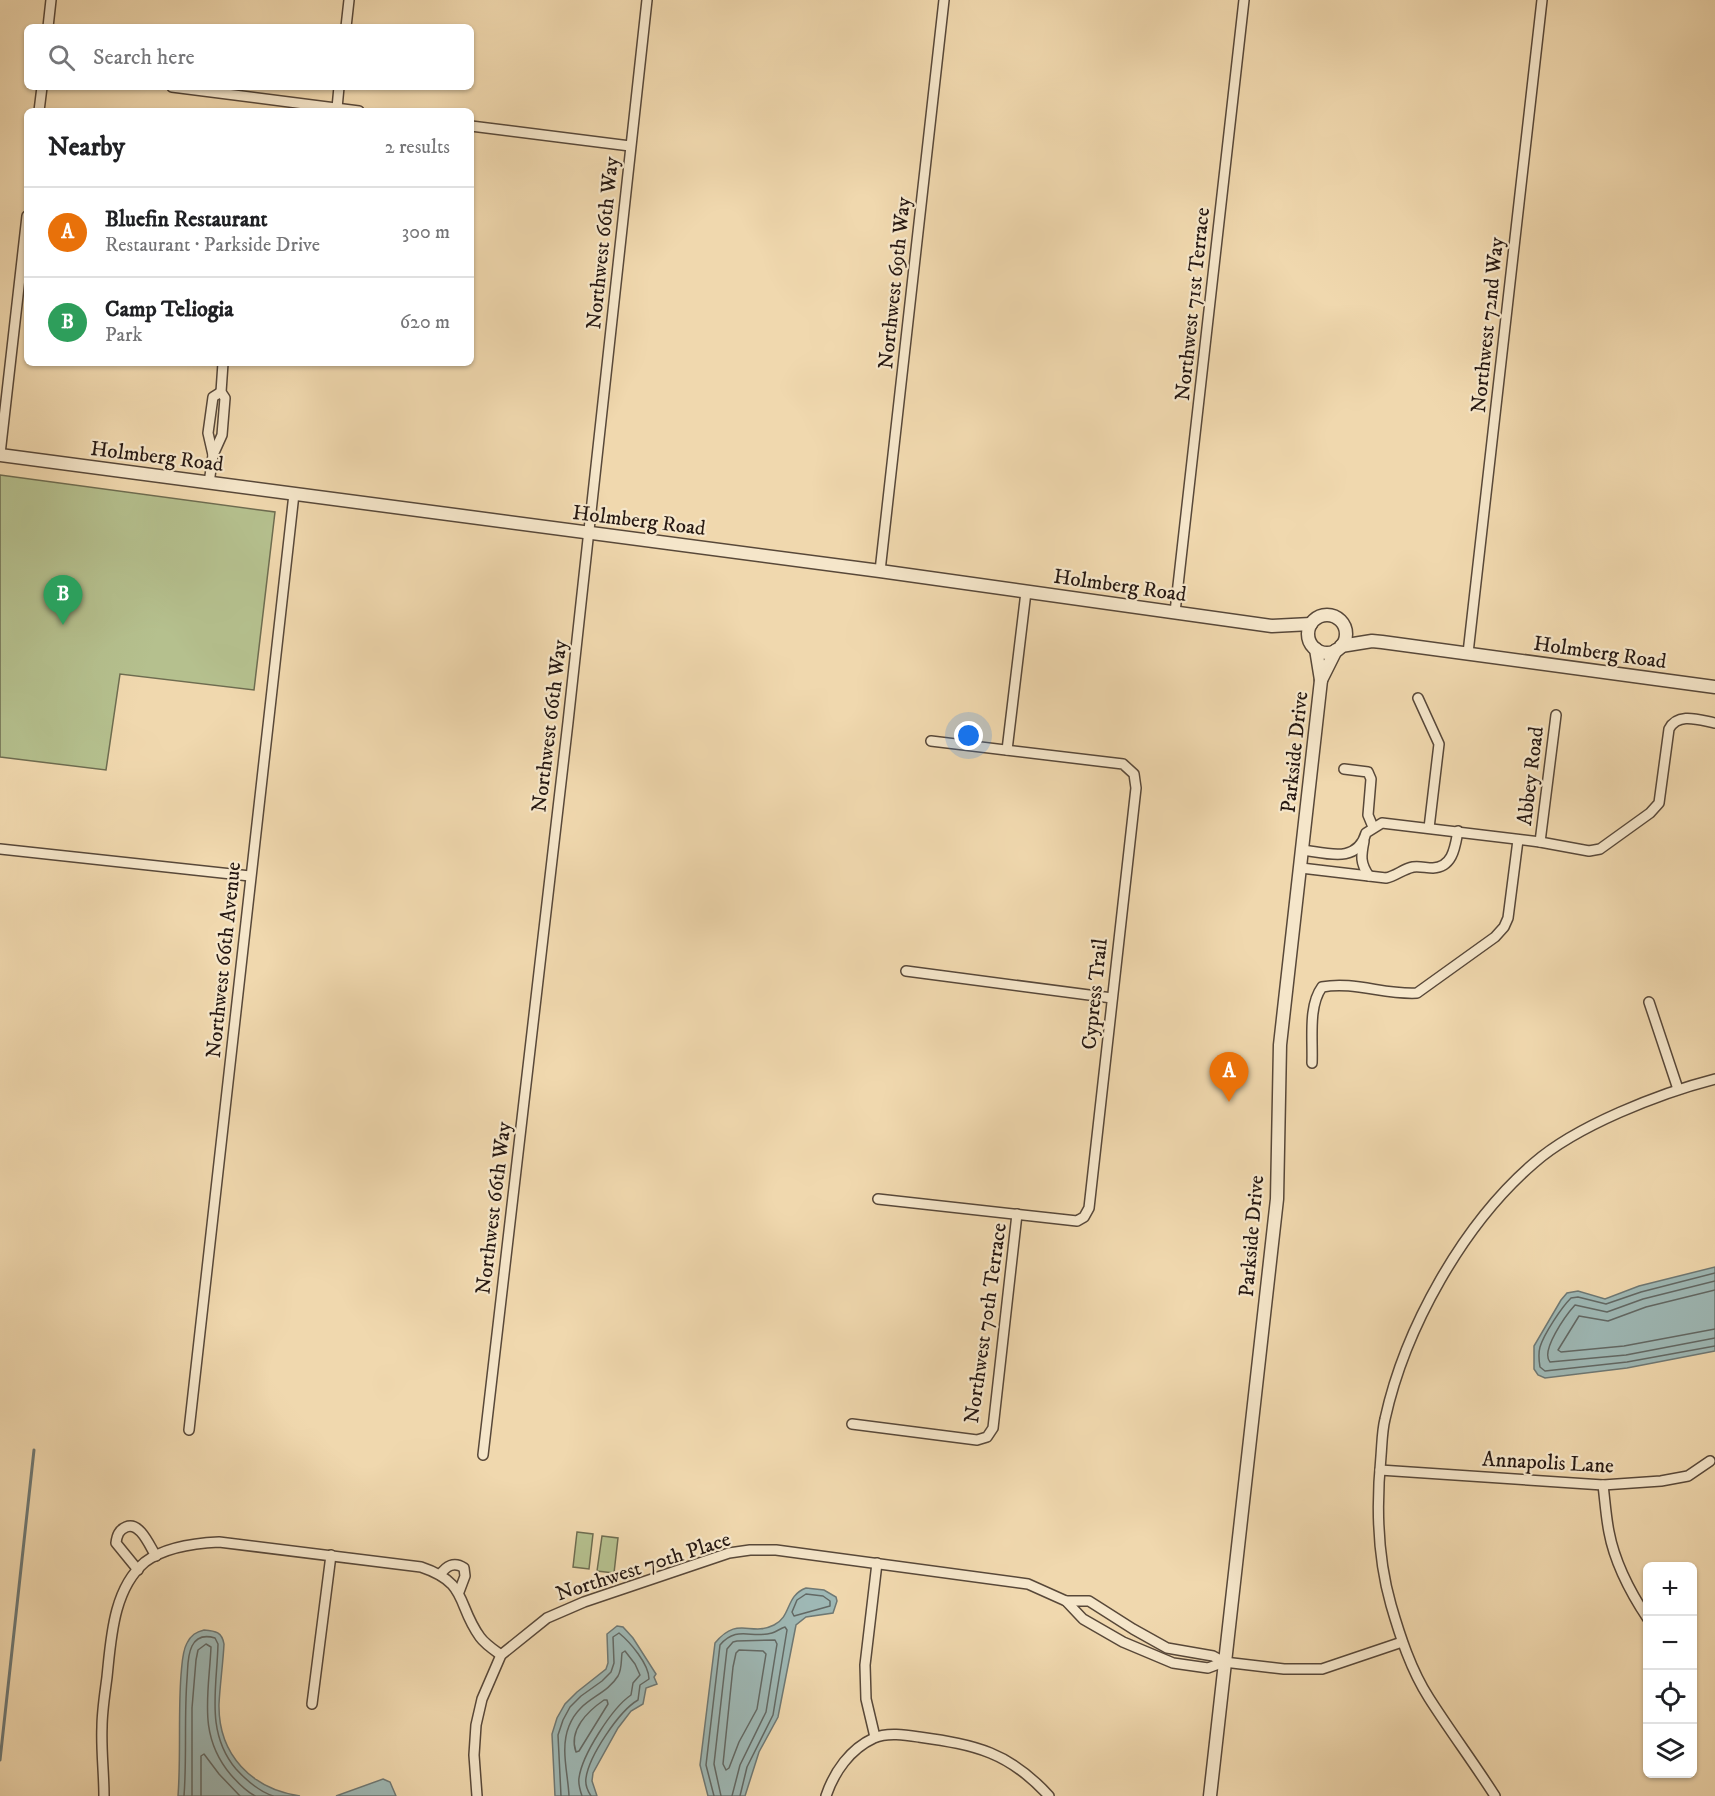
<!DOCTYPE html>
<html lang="en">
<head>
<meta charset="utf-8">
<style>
  :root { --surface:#fff; --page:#f2f2f2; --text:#202124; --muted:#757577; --line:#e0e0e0; --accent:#1a73e8 }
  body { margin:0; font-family:"IM FELL DW Pica",serif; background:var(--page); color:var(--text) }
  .controls { position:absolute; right:18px; bottom:18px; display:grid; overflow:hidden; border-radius:9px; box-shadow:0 2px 4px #0004 }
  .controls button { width:54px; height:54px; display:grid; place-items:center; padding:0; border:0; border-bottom:2px solid var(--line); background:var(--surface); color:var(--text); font:30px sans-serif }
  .you { position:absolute; left:969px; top:736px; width:21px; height:21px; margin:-15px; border:4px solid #fff; border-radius:50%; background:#1a73e8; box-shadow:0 0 0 9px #1a73e833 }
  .badge { display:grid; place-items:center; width:39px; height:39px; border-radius:50%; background:var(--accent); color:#fff; font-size:20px; font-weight:700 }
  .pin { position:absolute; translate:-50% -50px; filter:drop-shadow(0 2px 3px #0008) }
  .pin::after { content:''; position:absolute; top:32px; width:21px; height:18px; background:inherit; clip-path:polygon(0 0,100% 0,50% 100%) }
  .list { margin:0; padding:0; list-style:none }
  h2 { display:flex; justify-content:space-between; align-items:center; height:78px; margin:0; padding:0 24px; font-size:26px }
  h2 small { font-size:20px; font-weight:400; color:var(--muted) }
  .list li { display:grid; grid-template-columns:39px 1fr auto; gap:18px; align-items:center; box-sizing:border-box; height:90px; padding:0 24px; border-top:2px solid var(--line) }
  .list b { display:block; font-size:22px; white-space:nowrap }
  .list p { margin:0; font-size:20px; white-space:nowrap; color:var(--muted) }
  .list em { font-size:20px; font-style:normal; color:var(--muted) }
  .icon { flex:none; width:33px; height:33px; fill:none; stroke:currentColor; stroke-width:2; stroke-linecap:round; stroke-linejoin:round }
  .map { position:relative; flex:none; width:1715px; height:1796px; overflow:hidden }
  .search { position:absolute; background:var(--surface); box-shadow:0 2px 4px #0004; left:24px; top:24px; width:450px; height:66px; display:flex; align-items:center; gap:15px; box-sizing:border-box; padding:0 21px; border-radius:9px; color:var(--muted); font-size:22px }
  .panel { position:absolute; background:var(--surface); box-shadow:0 2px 4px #0004; left:24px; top:108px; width:450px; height:258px; border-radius:9px }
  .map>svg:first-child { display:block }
</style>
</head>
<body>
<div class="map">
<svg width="1715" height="1796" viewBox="0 0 1715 1796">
  <rect width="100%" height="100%" fill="#f0d8ae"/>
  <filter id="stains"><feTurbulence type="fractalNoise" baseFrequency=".00333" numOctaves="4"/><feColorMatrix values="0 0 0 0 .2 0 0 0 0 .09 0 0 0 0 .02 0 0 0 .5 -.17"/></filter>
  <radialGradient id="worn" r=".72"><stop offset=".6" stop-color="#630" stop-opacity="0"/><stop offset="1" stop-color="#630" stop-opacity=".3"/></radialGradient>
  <g fill="#b5c08e" stroke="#6e6c50" stroke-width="1.5">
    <polygon points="0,475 275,512 254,690 120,674 106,770 0,757"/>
    <polygon points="577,1532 593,1534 589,1569 573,1567"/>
    <polygon points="602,1536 618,1538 614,1573 597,1571"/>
  </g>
  <g fill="#9eb8b5" stroke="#6e7874" stroke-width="1.5">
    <polygon points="1715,1267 1715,1351 1627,1368 1545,1378 1538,1375 1534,1369 1534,1346 1561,1300 1567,1293 1578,1291 1605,1299 1639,1286"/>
    <path d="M806,1588L824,1590L836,1597L837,1601L833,1613L806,1617L796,1625L778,1717L759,1752L745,1796H708L700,1765L715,1643C738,1615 750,1637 774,1625C792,1616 785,1596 806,1588Z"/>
    <polygon points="617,1626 623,1627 633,1638 656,1674 654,1677 657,1684 646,1688 643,1704 631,1711 618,1728 593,1773 592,1781 597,1796 555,1796 552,1734 557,1718 565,1704 577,1692 606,1669 608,1663 607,1634"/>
    <path d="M204,1630C216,1631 222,1632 224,1644C223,1664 220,1684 219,1704C218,1755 252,1789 300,1796H178C181,1756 178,1715 181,1675C182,1665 182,1652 187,1643C191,1635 196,1632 204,1630Z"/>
    <polygon points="383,1779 390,1782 396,1796 336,1796"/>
  </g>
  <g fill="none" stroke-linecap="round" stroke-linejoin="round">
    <g stroke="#626864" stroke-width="1.5">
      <path d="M1715,1273L1641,1292L1606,1304L1578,1297L1571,1298C1561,1308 1544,1334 1540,1347C1538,1354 1539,1361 1540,1367L1545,1371L1627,1362L1715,1346"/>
      <path d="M1715,1281L1643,1299L1607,1312L1575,1305C1566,1315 1540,1351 1550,1362L1626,1355L1715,1338"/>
      <polyline points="1715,1290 1646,1307 1608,1321 1579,1316 1558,1350 1561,1352 1624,1346 1715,1329"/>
      <polygon points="806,1594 823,1596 830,1601 830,1606 794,1616 792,1612 797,1600"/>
      <polygon points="739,1650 763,1651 766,1654 757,1709 739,1742 729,1768 726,1770 723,1764 733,1667 736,1653"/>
      <path d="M604,1700H607L608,1704L579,1751L576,1752C568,1730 588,1711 604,1700Z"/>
      <path d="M184,1796C187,1757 184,1718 187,1679C188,1668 187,1656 192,1646C197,1636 205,1635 215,1638L218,1644C217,1688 205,1732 236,1769C247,1781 258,1791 273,1796"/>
      <path d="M192,1796V1708L196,1660L198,1650L206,1644L211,1647C209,1694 197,1735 231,1775C238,1783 246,1791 255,1796"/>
      <polyline points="201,1796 201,1756 204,1754 219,1774 240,1796"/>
      <path d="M561,1796L558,1735L563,1720L570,1707L581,1696L602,1681L611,1672L614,1663L613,1637L619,1633C630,1642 649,1664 649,1679L640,1685L638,1700C619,1711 589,1756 586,1778C585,1784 587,1790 591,1796"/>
      <path d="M569,1796C568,1773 560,1748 569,1726C580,1698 605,1697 618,1676C622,1669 621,1661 622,1653L625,1651L635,1664L640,1675L633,1683L631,1695C612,1708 582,1755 579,1778C578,1784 580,1790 582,1796"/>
      <path d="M714,1796L706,1765L720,1645C737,1625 751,1639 772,1633C776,1632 781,1628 785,1627L787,1630L773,1715L747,1767L740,1796"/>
      <polyline points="721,1796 714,1764 727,1649 733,1642 737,1641 775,1640 777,1644 766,1712 740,1765 732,1796"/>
    </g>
    <polyline stroke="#6e7874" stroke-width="3" points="0,1760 34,1450"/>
    <g stroke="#584839" stroke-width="12">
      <g id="minor">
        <polyline points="48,27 51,0"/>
        <polyline points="346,27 349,0"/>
        <polyline points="172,87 359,111"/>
        <polyline points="337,108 339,87"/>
        <polyline points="39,111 42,87"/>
        <polyline points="471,126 630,146"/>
        <polyline points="0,454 27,216"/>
        <polyline points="213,455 208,433 213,397 221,392"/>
        <polyline points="209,483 213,455 222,435 225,398 221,392 223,363"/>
        <polyline points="880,571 944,0"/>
        <polyline points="1175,612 1244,0"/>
        <polyline points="1468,653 1542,0"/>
        <polyline points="1418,698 1439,744 1429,828"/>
        <polyline points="1007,750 1026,592"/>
        <polyline points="1344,769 1368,772 1371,779 1368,815 1373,827"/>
        <path d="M1364,841C1361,856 1360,863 1369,876"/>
        <polyline points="1540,842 1556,715"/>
        <polyline points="0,849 250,876"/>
        <path d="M1303,850C1327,853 1357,864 1366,833L1382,823L1540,842L1589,851L1600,849L1650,813L1659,803L1669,729C1678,712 1699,720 1715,723"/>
        <path d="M1301,868L1386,878C1396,876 1403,869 1413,867C1420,866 1426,868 1433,868C1453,867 1455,847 1458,831"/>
        <polyline points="906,971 1112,998"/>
        <polyline points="1649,1002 1678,1089"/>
        <path d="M1312,1063C1313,1039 1308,1006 1322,987C1354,981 1385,995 1417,993L1495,937L1504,927L1508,918L1518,840"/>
        <polyline points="878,1199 1077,1221 1084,1217 1089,1208 1136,788 1134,774 1123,764 931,741"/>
        <polyline points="852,1424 977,1440 987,1437 993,1428 1017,1214"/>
        <polyline points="189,1430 294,494"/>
        <polyline points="483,1455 568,722 647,0"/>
        <polyline points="1380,1470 1603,1485 1661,1481 1688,1476 1710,1461"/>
        <path d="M1603,1485C1605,1501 1606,1517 1609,1532C1615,1564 1630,1592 1648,1619"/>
        <path d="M138,1570L116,1543C117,1535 119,1530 126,1527C140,1521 150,1547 156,1556"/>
        <path d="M440,1575C446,1566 454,1561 464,1568L465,1576L459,1592"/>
        <polyline points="1066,1601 1089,1601 1133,1629 1167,1648 1213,1656 1224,1662 1284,1669 1322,1669 1402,1642"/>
        <polyline points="312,1704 331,1555"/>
        <polyline points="875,1737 866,1699 865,1665 877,1563"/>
        <path d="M104,1796C104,1773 101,1750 102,1727C102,1711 105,1693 107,1677C111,1639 113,1589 145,1562C165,1547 196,1543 219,1542L421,1567C469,1583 456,1604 480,1637C485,1644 494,1650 501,1655"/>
        <polyline points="477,1796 474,1755 476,1725 482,1699 501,1655 547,1618 584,1602 729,1553 750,1550 776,1550 1028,1584 1066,1601 1083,1619 1123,1642 1173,1663 1208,1668 1224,1662"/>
        <path d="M826,1796C834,1772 850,1749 874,1738C887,1732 906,1735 919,1737C976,1745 1009,1752 1049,1796"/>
        <path d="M1495,1796C1474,1763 1450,1731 1429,1698C1411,1670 1400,1636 1391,1605C1377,1556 1376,1507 1381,1456C1382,1444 1382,1431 1385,1419C1405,1328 1463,1224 1534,1163C1576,1126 1660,1093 1715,1079"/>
      </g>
    </g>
    <g stroke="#584839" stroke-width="15">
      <g id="tertiary">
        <polyline points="0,455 880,571 1272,626 1311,624"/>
        <circle cx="1327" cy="634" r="19"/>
        <polyline points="1341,646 1372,641 1382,642 1715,687"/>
        <polyline points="1321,680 1336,650"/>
        <polyline points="1210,1796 1277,1199 1280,1045 1321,680 1316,649"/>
      </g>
    </g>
    <use href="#minor" stroke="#f5e6ca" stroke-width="9"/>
    <use href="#tertiary" stroke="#f5e6ca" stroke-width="12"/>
  </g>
  <g text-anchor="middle" stroke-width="4.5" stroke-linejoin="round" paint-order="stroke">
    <g font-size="21" fill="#261812" stroke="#f5e6ca">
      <text transform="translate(602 243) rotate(-84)" y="7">Northwest 66th Way</text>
      <text transform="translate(894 283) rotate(-84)" y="7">Northwest 69th Way</text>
      <text transform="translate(1192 304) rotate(-84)" y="7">Northwest 71st Terrace</text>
      <text transform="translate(1487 325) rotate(-84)" y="7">Northwest 72nd Way</text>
      <text transform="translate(157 456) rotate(7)" y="7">Holmberg Road</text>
      <text transform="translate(639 520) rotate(7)" y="7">Holmberg Road</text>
      <text transform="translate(1120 585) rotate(8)" y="7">Holmberg Road</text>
      <text transform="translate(1600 652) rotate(8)" y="7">Holmberg Road</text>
      <text transform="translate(549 726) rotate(-83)" y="7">Northwest 66th Way</text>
      <text transform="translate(1294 752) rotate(-84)" y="7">Parkside Drive</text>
      <text transform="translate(1530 776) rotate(-83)" y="7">Abbey Road</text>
      <text transform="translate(223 960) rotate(-84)" y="7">Northwest 66th Avenue</text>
      <text transform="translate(1094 994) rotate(-84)" y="7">Cypress Trail</text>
      <text transform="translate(493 1208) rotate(-83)" y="7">Northwest 66th Way</text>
      <text transform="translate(1251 1236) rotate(-85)" y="7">Parkside Drive</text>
      <text transform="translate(985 1323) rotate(-82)" y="7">Northwest 70th Terrace</text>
      <text transform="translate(1548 1462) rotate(3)" y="7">Annapolis Lane</text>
      <text transform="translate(643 1566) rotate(-18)" y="7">Northwest 70th Place</text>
    </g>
  </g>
  <rect width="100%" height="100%" filter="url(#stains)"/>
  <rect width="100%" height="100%" fill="url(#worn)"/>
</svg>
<div class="controls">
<button>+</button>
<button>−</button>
<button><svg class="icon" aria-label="locate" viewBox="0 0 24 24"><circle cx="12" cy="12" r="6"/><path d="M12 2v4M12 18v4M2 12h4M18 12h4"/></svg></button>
<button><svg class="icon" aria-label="layers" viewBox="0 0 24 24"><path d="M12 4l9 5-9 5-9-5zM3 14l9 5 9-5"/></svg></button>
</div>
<div class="you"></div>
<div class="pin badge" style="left:1229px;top:1102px;background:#e8710a">A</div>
<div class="pin badge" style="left:63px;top:625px;background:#2e9e5b">B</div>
<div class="search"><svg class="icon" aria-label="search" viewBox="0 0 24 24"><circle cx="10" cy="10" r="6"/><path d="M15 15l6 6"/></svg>Search here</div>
<section class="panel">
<h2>Nearby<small>2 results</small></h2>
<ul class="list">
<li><span class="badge" style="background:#e8710a">A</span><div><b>Bluefin Restaurant</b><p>Restaurant · Parkside Drive</p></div><em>300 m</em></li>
<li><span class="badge" style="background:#2e9e5b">B</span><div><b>Camp Teliogia</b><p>Park</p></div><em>620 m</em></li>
</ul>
</section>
</div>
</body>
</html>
